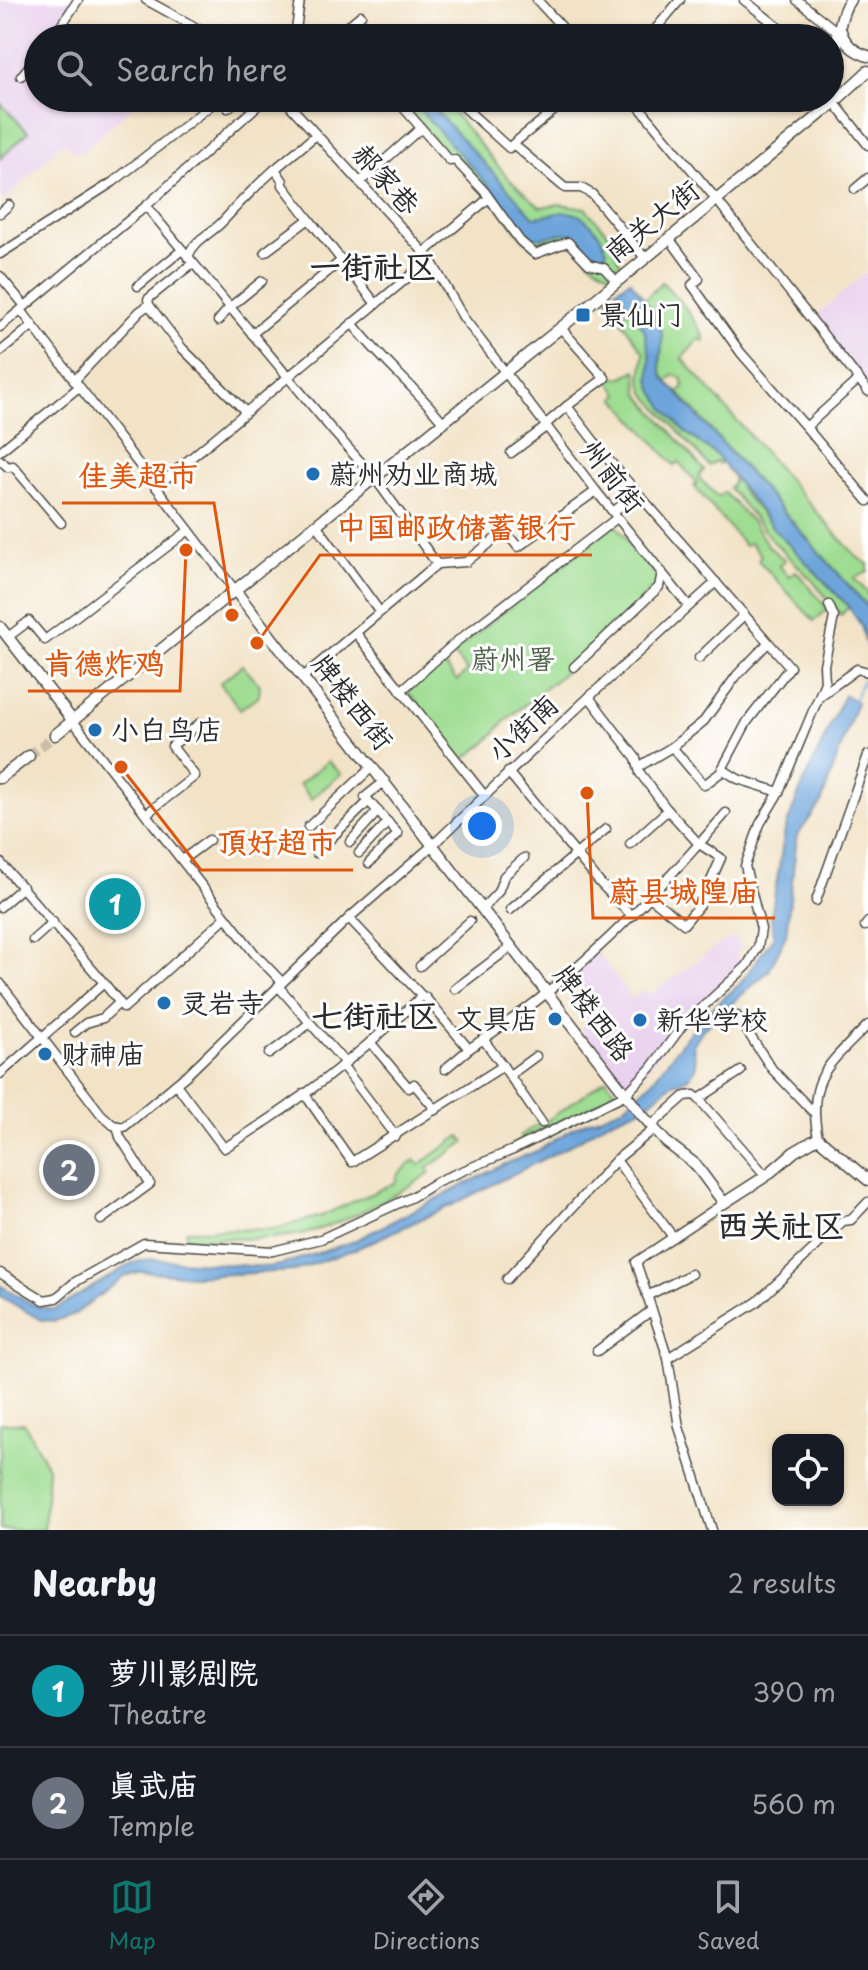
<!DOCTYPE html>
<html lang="en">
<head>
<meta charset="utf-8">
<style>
  :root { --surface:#171b24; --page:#242831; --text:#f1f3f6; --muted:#9ea1a6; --line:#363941; --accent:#0f766e }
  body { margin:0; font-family:"Playpen Sans","LXGW WenKai TC",sans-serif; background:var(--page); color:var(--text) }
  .controls { position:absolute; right:24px; bottom:24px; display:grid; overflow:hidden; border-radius:16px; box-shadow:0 2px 6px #0004 }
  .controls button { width:72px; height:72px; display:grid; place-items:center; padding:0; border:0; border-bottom:2px solid var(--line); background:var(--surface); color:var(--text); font:40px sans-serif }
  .you { position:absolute; left:482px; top:826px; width:28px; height:28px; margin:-20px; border:6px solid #fff; border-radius:50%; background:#1a73e8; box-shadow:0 0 0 12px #1a73e833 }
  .badge { display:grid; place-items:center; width:52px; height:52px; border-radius:50%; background:var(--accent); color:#fff; font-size:26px; font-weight:700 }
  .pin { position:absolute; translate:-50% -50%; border:4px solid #fff; box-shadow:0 2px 8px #0006 }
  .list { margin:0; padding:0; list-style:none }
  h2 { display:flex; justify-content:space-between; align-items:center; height:104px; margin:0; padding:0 32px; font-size:34px }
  h2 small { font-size:26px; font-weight:400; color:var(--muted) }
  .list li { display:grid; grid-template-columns:52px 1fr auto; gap:24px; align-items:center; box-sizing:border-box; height:112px; padding:0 32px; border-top:2px solid var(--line) }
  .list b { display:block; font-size:30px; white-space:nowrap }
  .list p { margin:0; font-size:26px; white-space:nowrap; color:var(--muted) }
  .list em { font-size:26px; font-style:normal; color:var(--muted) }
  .icon { flex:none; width:44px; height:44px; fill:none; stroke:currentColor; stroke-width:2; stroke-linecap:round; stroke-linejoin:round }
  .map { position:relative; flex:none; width:868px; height:1530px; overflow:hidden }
  .search { position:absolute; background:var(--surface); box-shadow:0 2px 6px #0004; left:24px; right:24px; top:24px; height:88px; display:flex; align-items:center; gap:20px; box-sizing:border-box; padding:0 28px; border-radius:44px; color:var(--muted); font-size:30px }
  .sheet { height:328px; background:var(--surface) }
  nav { display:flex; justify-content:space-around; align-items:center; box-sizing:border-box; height:112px; border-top:2px solid var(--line); background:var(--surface); font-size:22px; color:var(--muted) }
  nav a { display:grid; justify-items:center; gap:4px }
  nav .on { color:var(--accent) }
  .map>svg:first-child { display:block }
</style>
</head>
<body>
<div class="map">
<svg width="868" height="1530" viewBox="0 0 868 1530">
  <rect width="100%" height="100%" fill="#fff"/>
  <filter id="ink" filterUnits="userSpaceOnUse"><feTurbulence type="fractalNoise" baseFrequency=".0125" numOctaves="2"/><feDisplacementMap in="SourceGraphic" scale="16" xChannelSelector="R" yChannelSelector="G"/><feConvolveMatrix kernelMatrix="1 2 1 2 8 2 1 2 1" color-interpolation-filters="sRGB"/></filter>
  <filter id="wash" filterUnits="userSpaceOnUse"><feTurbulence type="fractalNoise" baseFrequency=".006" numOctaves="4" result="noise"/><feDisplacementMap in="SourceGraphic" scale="32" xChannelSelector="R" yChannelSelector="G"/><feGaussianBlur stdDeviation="1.8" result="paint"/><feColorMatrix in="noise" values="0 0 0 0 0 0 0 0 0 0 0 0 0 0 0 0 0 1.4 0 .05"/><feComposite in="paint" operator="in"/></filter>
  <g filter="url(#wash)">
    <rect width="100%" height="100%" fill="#f2e3c7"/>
    <g fill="#e9d2ed">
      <polygon points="0,0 74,0 68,26 80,38 38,38 38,98 142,98 84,150 74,153 63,142 5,201 0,196"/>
      <polygon points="868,271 868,386 813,318"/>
      <polygon points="736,937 740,948 736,955 741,963 679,1027 649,1067 627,1091 580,1029 602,1012 567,978 597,951 632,999 644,989 650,995 724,941"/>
    </g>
    <g fill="#9fdd92" stroke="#65845e" stroke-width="2">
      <polygon points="398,98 441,98 508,178 540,207 560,204 585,208 613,239 615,252 623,268 614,276 592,263 571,240 538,250 524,240 490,196 453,156 448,156"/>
      <polygon points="0,103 28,132 0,159"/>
      <path d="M662,282L683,304L704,336V341L699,339L682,358L835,533L857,557L868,564V572L854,578L868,593V607L678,392L684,387L681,378L674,375L667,381C654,367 664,353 662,336C660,322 652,311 644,300Z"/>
      <polygon points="609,296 621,314 629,309 644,329 650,355 650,381 683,430 717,456 721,461 719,464 716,461 709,466 645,393 641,379 644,353 608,302"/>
      <polygon points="636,370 639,394 704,470 698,477 718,497 724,492 752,522 770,548 785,560 779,566 789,576 796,571 828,609 814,621 758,560 761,555 750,543 745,546 694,486 697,483 679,462 674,465 615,398 619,394 608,379 623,377"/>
      <polygon points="733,475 744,494 775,530 849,607 841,615 812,580 772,540 729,488 733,483"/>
      <polygon points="615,524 661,582 559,677 507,719 486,743 462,761 408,691 441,661 457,681 467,671 452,653"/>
      <polygon points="242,665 260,685 259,696 240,709 220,683"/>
      <polygon points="328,761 341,774 311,799 299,784"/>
      <polygon points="606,1079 618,1094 522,1139 520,1136 539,1123 541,1125"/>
      <path d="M460,1136L465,1142L428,1168L430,1173C395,1196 336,1229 294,1235C259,1241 222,1238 187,1238L186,1230L275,1229L321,1216L395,1183L398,1174L415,1160L419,1165Z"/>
      <polygon points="0,1423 24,1423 48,1468 44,1530 0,1530"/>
    </g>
    <g fill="#6da5db" stroke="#4c6883" stroke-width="2">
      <path d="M409,98H424L534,217C544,217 556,212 566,212C586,213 601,233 607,250L604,256L597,257L572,234L563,233L542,238L533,237L524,232L495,193Z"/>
      <path d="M630,280C642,296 658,314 662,334C664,349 656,363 663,377L868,607V652L861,625L847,605L775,530L717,456L683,430L665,409L654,392L650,381V355L644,329L638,319L617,295L616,290Z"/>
      <polygon points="844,695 857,702 821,803 797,836 786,935 769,971 703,1029 693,1045 696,1066 690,1077 672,1084 645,1107 607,1122 571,1145 450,1206 358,1248 294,1271 193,1276 140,1271 125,1276 75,1314 54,1321 41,1320 0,1296 0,1285 34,1305 54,1310 132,1263 149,1259 267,1267 280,1265 352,1242 505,1164 539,1150 575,1127 622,1108 652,1081 701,1018 740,984 774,936 771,917 785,830 798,796"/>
    </g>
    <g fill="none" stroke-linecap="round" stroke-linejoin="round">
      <polyline stroke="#6da5db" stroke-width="2" points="854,701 865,674"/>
    </g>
  </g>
  <g filter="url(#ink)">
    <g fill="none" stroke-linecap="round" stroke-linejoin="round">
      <polyline stroke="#cabea8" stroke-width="10" stroke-dasharray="10 5" stroke-linecap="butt" points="29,756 55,735"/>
      <g stroke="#494742" stroke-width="11">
        <g id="minor">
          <polyline points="146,0 215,38"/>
          <polyline points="537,0 572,38"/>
          <polyline points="744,0 792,38"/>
          <polyline points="797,0 839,33"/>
          <polyline points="343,30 361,15"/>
          <polyline points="53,38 78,0"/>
          <polyline points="295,38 300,0"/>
          <polyline points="334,38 343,30 349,38"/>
          <polyline points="648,38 680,0"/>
          <polyline points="21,76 38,56"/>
          <polyline points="220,98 228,108 239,98"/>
          <polyline points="283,98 430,259 463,317 596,491 688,605"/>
          <polyline points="395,98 450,161 455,160 485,192 520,241 535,254 568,242 589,264 604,268 616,281"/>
          <polyline points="454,98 509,148 513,144 565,188 581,188 592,194 645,258"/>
          <polyline points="632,98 716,199 868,391"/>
          <polyline points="834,102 868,145"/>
          <polyline points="573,108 585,98"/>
          <polyline points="513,144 561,105"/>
          <polyline points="360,182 421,128"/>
          <polyline points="855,189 868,178"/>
          <polyline points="146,206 332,430 374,477 437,564"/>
          <polyline points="0,213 9,205"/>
          <polyline points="309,219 283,185 283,181 275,169 316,135"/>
          <polyline points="669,238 699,279 692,285 741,353 806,427 859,379"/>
          <polyline points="265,252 309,219 376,304"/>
          <polyline points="424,253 489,198"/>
          <polyline points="0,254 113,182 220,98"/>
          <path d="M188,257C194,239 212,234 224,220C240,202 256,186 275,169"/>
          <polyline points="0,276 25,306"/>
          <polyline points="138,286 182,250"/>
          <polyline points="149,305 148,299 193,263"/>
          <polyline points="21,310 234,589"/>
          <polyline points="218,321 230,307 262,281"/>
          <path d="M352,323C380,359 414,386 443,422"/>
          <polyline points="0,327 146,206 266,98"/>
          <polyline points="560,327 605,378 567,406"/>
          <polyline points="252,334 342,260"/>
          <polyline points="0,352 32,326"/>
          <polyline points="74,381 140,311 149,305 182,348 246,412"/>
          <polyline points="546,424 567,406 607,458 790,667 747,722 720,773 704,785 672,747 640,766"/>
          <polyline points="806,427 868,501"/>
          <polyline points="0,451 79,387"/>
          <polyline points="511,453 547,426"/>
          <polyline points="0,460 8,467 13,466 61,523"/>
          <polyline points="156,487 430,259"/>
          <polyline points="613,512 637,493"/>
          <polyline points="316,524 380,612"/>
          <polyline points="356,633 484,795"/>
          <polyline points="8,637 29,621 45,640 189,530"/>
          <polyline points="699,658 744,615"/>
          <polyline points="574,667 659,587 662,572"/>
          <polyline points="303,677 437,564 466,562 505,531 518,547 596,491"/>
          <polyline points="401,691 456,642 617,518"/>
          <polyline points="820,696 857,669 868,672"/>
          <polyline points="589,697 636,758 640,773 666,808 699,844 721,858 701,903 684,924 650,897"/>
          <polyline points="73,721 255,954 282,982"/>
          <polyline points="672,747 704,721 737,675 768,643"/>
          <polyline points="722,769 738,779 779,792"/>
          <polyline points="508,772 600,883 632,916"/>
          <polyline points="146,814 195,776 172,746 200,723"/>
          <polyline points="308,827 373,766"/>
          <polyline points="350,842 378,811"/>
          <polyline points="630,844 668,810"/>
          <polyline points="316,853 369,801"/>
          <polyline points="359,853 388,822"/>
          <polyline points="182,860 209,840"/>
          <polyline points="0,862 104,983 0,1074"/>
          <polyline points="369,863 398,834 365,797 385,781"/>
          <polyline points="816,901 868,755"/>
          <polyline points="0,907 23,887"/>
          <polyline points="483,908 498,892 504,876 524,858"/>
          <polyline points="510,910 606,829"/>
          <polyline points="349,918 422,996"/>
          <polyline points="865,926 868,922"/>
          <polyline points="33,940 53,922"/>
          <polyline points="420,966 470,921"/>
          <polyline points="0,983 101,1114 113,1125 124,1127 189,1073 349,918 434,844 589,697 716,582"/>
          <polyline points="104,983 124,1008 226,917"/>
          <polyline points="278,986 345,1063"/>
          <polyline points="455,989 512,946"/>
          <polyline points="737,1016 772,1069 812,1111"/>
          <polyline points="75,1032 86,1023 103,1018 119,1003"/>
          <polyline points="370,1042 409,1088 414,1084 436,1110"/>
          <polyline points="269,1054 310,1023"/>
          <polyline points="342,1065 396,1136"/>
          <polyline points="503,1066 542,1123"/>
          <polyline points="445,1069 469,1049"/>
          <polyline points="510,1075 536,1056"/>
          <path d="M176,1084L224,1148C295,1106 361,1053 422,996L425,997L469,1049C496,1030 524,1012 549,991C614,938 672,876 726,813"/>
          <polyline points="304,1093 352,1162 503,1066 483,1039"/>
          <polyline points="699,1099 766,1176"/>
          <polyline points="651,1126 685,1096 694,1095 699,1099 741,1071"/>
          <path d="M818,1138C806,1078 829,1064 868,1025"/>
          <polyline points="616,1160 673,1237"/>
          <polyline points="101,1220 150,1184 120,1137 117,1126"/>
          <polyline points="0,1273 44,1300 56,1298 75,1282 144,1243 273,1251 321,1239 412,1197 438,1181 513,1150 626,1094 651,1068 682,1026 747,966 758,947 761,929 745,866 760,824 779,792 825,682 824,665 834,617 829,605"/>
          <polyline points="507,1279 616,1160 654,1129"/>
          <polyline points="647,1296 691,1274"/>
          <polyline points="597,1351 652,1310"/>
          <polyline points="668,1358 757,1302 843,1221 851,1220 868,1202"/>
          <polyline points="712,1530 679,1427 668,1358 636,1262 724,1203"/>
        </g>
      </g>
      <g stroke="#494742" stroke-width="13">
        <g id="major">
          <path d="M841,31C845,45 855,52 868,56"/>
          <path d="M829,106C836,78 834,19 850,0"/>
          <polyline points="234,589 641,1114 666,1142 695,1164 724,1203 766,1176 794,1152 818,1138 868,1180"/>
          <polyline points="0,627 73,721"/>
          <polyline points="55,735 579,313 828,108 868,71"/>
          <polyline points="0,778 29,756"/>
        </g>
      </g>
      <use href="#minor" stroke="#fff" stroke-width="8"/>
      <use href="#major" stroke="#fff" stroke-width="10"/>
    </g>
  </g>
  <g fill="#1f6fb2" stroke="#fff" stroke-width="3">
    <rect x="575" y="307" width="16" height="16" rx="4"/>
    <circle cx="313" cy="474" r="8"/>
    <circle cx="95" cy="730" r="8"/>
    <circle cx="164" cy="1003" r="8"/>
    <circle cx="555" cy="1019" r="8"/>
    <circle cx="640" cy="1020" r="8"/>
    <circle cx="45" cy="1054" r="8"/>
  </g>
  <g text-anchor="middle" stroke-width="6" stroke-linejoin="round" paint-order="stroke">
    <g font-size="28" fill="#2b2b2b" stroke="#fff">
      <text transform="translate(386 179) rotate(48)" y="10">郝家巷</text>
      <text transform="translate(652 221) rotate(-39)" y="10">南关大街</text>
      <text transform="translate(613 476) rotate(52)" y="10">州前街</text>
      <text transform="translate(353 702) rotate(52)" y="10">牌楼西街</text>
      <text transform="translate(523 728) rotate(-43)" y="10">小街南</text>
      <text transform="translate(594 1013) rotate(53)" y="10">牌楼西路</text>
    </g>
    <g font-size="28" fill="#2b2b2b" stroke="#fff" text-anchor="start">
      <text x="599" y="325">景仙门</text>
      <text x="329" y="484">蔚州劝业商城</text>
      <text x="111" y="740">小白鸟店</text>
      <text x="180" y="1013">灵岩寺</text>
      <text x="539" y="1029" text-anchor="end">文具店</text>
      <text x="656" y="1030">新华学校</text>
      <text x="61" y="1064">财神庙</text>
    </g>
    <g font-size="28" fill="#4e604a" stroke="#fff">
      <text x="513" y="669">蔚州署</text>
    </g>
    <g font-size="32" font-weight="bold" fill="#2b2b2b" stroke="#fff">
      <text x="373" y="278">一街社区</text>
      <text x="375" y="1027">七街社区</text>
      <text x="781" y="1237">西关社区</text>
    </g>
  </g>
  <path fill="none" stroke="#df570e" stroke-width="3" d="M232 615L214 503H62M257 643L320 555H592M186 550L180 691H28M121 767L201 870H353M587 793L593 918H775"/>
  <g fill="#df570e" stroke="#fff" stroke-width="3">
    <circle cx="232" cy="615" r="8"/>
    <circle cx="257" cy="643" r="8"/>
    <circle cx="186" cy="550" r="8"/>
    <circle cx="121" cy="767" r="8"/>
    <circle cx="587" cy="793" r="8"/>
  </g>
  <g font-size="30" text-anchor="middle" font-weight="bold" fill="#df570e" stroke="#fff" stroke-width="6" stroke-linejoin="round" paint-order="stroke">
    <text x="138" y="486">佳美超市</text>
    <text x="456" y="538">中国邮政储蓄银行</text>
    <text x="104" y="674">肯德炸鸡</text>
    <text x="277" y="853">頂好超市</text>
    <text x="684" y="902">蔚县城隍庙</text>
  </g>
</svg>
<div class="controls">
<button><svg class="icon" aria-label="locate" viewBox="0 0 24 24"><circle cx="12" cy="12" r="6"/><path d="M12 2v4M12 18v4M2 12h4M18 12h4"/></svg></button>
</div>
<div class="you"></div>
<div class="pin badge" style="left:115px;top:904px;background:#0f9aa8">1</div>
<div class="pin badge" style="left:69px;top:1170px;background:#6b7280">2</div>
<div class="search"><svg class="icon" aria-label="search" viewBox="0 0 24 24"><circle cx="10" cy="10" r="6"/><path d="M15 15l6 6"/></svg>Search here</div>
</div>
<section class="sheet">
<h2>Nearby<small>2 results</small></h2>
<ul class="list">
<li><span class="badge" style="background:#0f9aa8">1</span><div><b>萝川影剧院</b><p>Theatre</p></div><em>390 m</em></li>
<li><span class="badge" style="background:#6b7280">2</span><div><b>真武庙</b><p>Temple</p></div><em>560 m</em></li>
</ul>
</section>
<nav>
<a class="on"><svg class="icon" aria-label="map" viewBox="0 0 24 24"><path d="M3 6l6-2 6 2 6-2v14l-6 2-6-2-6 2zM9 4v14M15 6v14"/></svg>Map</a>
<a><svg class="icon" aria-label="directions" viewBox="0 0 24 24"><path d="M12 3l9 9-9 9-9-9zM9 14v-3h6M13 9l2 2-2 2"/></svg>Directions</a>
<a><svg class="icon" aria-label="saved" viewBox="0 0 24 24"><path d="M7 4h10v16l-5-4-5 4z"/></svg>Saved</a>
</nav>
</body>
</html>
